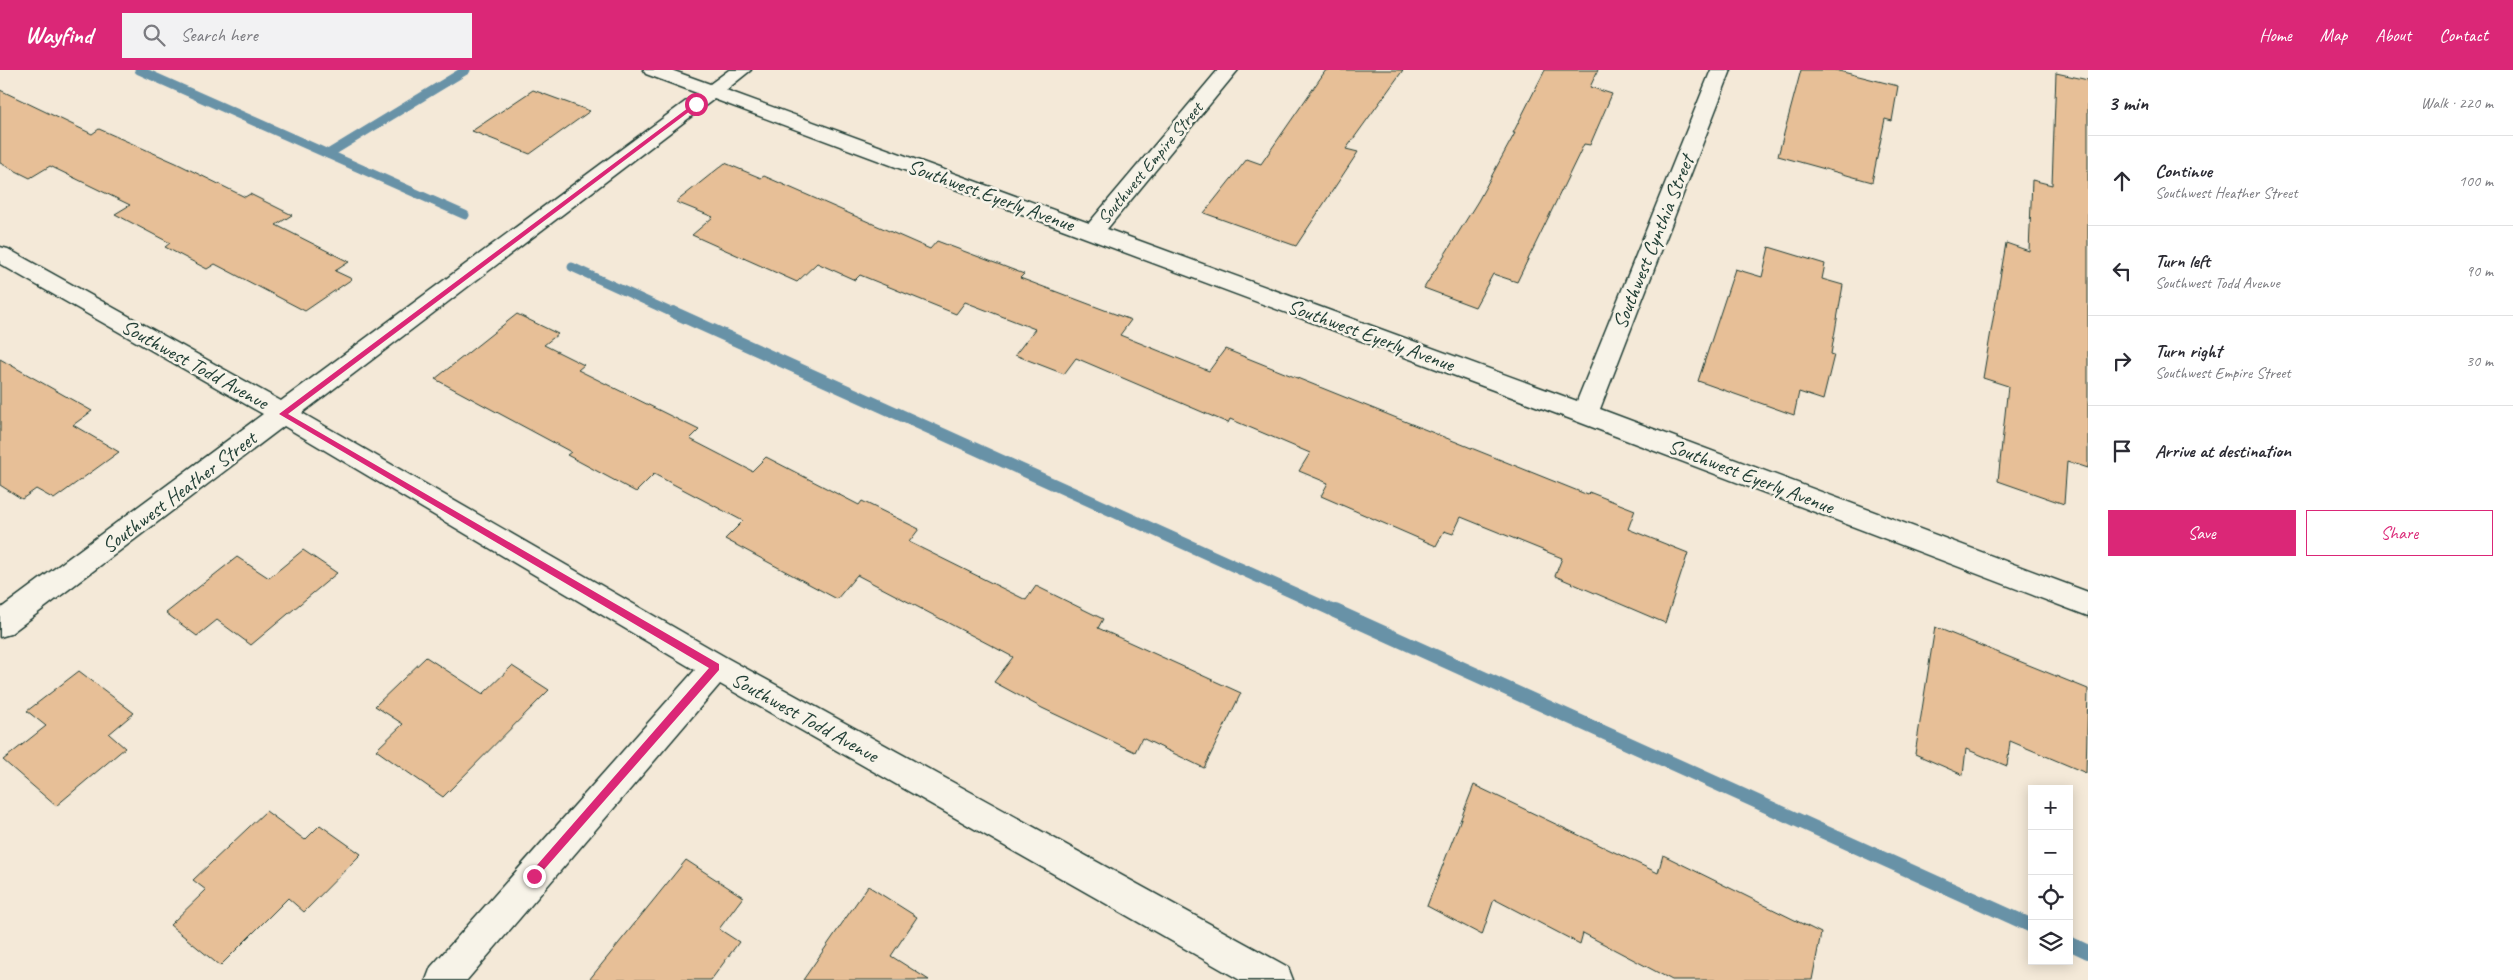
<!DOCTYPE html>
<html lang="en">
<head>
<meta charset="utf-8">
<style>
  :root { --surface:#fff; --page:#f2f2f3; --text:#2b2b33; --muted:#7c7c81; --line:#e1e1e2; --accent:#db2777 }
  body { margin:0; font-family:Caveat,sans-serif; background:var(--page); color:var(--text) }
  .controls { position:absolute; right:15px; bottom:15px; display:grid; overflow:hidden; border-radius:0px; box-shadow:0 2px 12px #0003 }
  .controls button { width:45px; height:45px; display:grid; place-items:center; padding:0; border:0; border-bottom:1px solid var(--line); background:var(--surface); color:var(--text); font:25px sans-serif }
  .stop { position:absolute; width:15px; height:15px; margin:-11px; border:4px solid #db2777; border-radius:50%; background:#fff }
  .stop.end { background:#db2777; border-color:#fff; box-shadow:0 1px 5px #0008 }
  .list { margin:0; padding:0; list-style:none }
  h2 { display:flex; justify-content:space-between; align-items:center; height:65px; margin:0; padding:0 20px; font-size:21px }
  h2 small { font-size:16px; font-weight:400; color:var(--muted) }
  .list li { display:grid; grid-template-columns:32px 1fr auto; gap:15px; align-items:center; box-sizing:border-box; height:90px; padding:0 20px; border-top:1px solid var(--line) }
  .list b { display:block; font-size:19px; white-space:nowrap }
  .list p { margin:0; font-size:16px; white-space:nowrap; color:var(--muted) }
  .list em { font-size:16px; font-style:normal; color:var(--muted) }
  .actions { display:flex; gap:10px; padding:15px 20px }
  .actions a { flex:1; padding:11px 0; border:1px solid var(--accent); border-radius:0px; text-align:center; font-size:18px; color:var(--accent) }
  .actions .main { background:var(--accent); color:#fff }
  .icon { flex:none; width:28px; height:28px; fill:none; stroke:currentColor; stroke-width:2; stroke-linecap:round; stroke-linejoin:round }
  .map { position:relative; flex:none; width:2088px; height:910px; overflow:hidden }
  header { display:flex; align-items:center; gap:30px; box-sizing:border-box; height:70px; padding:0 25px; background:var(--accent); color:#fff }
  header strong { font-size:24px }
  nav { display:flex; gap:28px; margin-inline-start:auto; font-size:18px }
  .search { width:350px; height:45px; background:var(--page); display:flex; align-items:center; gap:12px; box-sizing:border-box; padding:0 18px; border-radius:0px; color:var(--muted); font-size:19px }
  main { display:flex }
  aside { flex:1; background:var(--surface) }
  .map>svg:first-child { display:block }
</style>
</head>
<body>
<header>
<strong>Wayfind</strong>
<div class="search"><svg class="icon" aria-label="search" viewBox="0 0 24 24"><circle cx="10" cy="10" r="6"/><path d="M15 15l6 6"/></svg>Search here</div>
<nav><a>Home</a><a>Map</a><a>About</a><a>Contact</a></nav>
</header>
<main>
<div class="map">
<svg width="2088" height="910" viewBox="0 0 2088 910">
  <rect width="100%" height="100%" fill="#f4e9d8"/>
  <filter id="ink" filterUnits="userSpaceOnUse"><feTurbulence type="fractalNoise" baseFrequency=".02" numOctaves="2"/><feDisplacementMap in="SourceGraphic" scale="10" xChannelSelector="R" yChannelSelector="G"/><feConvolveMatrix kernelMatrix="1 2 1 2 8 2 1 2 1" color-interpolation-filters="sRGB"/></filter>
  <g filter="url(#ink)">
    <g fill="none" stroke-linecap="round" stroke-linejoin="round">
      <g stroke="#6792a7" stroke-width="9">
        <polyline points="139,0 465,145"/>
        <polyline points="328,84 466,0"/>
        <polyline points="572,197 675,244"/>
      </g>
      <polyline stroke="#6792a7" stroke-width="12" points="673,242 1338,543"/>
      <g stroke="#6792a7" stroke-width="14">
        <polyline points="1335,541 2032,856"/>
        <polyline points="2069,873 2088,882"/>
      </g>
    </g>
    <g fill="#e7bf97" stroke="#1f3d34">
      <polygon points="1326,0 1403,0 1346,79 1358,82 1296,176 1204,143 1247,89 1261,94"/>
      <polygon points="1545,0 1598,0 1590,17 1612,24 1590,75 1584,74 1517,212 1493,204 1475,237 1424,218 1478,131 1515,63 1513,63"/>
      <polygon points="1801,0 1835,0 1898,16 1892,51 1885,49 1872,112 1778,86"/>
      <polygon points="2056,3 2088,10 2088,398 2067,391 2064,434 1998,411 2008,316 1983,308 2006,173 2029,181 2032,110 2052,115"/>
      <polygon points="0,20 92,64 99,59 176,93 245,127 250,124 292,145 276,155 349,192 335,201 352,209 305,241 215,194 207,199 165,177 170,173 115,144 130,135 50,96 30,108 0,93"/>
      <polygon points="533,20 590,41 530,84 472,61"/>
      <polygon points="725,93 761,108 764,106 930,179 937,171 1024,204 1020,208 1131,250 1120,265 1209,301 1225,279 1588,425 1589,422 1635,440 1628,459 1688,483 1665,553 1555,506 1562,488 1461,447 1453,464 1444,461 1436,476 1321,426 1328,413 1299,401 1310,383 1230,349 1228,353 1076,288 1064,304 1015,285 1035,259 965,232 956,244 860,205 855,210 817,193 797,212 692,165 713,147 676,132"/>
      <polygon points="1769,177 1825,194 1822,209 1843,215 1831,284 1834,285 1823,330 1799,322 1794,345 1698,311 1735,199 1762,207"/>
      <polygon points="517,244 558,264 544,275 584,295 578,300 699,360 690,369 752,401 766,387 859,435 862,431 919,459 909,472 1026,530 1036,516 1103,549 1098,558 1241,623 1204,698 1142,668 1135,682 1042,638 994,612 1013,587 857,505 837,529 725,469 743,451 654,404 636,422 567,385 571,382 435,309"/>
      <polygon points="0,289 92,341 73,355 119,382 54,429 36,419 22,429 0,415"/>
      <polygon points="303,480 337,503 251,575 217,550 197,566 166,543 237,487 269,508"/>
      <polygon points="1935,557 2088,619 2086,703 2010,671 2007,696 1966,679 1963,705 1915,684"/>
      <polygon points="426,587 483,624 512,596 549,620 443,727 376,680 403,654 375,636"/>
      <polygon points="79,601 134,643 109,664 125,678 56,736 3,690 46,656 27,641"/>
      <polygon points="1474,715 1658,803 1663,785 1821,863 1812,910 1672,910 1583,863 1580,874 1494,829 1482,865 1427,836"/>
      <polygon points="266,741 305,770 320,755 361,784 304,842 288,828 220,896 170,855 206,820 193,810"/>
      <polygon points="686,790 743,827 719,859 739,872 711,910 589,910"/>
      <polygon points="868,816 917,847 891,886 929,910 803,910"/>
    </g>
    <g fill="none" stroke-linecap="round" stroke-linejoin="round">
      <g stroke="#1f3d34" stroke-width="3">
        <polygon id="street" points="643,0 671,0 710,14 729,0 751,0 726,20 1089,153 1218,0 1238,0 1107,159 1577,331 1711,0 1731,0 1600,339 2088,522 2088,546 1576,351 714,29 302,343 727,588 1288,897 1293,910 1240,910 720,614 467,910 426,910 431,897 695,600 284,356 10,564 0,567 0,539 263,344 0,194 0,177 8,179 281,331 697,23 646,4"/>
      </g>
      <use href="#street" fill="#f7f3e8" fill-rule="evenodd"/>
    </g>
  </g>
  <polygon fill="#db2777" points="696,32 698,35 288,344 719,594 719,600 534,811 531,809 531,802 709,598 279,344"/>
  <g text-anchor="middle" stroke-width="5" stroke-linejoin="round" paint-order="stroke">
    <g font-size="18" fill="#1f3d34" stroke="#f7f3e8">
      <text transform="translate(1150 93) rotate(-50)" y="6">Southwest Empire Street</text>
    </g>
    <g font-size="21" fill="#1f3d34" stroke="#f7f3e8">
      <text transform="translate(991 125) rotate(20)" y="7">Southwest Eyerly Avenue</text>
      <text transform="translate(1653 172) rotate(-68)" y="7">Southwest Cynthia Street</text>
      <text transform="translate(1371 265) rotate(20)" y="7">Southwest Eyerly Avenue</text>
      <text transform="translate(195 294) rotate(29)" y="7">Southwest Todd Avenue</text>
      <text transform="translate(1751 406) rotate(21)" y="7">Southwest Eyerly Avenue</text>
      <text transform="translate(179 422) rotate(-37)" y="7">Southwest Heather Street</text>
      <text transform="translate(805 647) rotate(29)" y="7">Southwest Todd Avenue</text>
    </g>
  </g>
</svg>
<div class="controls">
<button>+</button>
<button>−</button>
<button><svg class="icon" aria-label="locate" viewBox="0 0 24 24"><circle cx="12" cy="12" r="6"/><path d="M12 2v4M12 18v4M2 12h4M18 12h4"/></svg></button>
<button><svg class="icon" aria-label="layers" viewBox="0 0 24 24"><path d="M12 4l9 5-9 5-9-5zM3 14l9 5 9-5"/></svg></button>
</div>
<div class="stop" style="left:696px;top:34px"></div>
<div class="stop end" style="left:534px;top:806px"></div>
</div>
<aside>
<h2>3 min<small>Walk · 220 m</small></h2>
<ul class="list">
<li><svg class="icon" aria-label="ahead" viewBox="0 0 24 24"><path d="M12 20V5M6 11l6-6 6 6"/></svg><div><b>Continue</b><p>Southwest Heather Street</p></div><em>100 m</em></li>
<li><svg class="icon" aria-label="left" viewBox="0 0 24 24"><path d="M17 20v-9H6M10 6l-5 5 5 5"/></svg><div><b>Turn left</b><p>Southwest Todd Avenue</p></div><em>90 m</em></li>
<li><svg class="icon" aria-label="right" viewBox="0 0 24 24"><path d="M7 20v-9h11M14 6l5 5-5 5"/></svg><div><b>Turn right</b><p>Southwest Empire Street</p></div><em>30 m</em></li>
<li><svg class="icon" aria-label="arrive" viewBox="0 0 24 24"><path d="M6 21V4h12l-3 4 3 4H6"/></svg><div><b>Arrive at destination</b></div></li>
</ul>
<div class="actions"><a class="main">Save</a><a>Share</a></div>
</aside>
</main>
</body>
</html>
